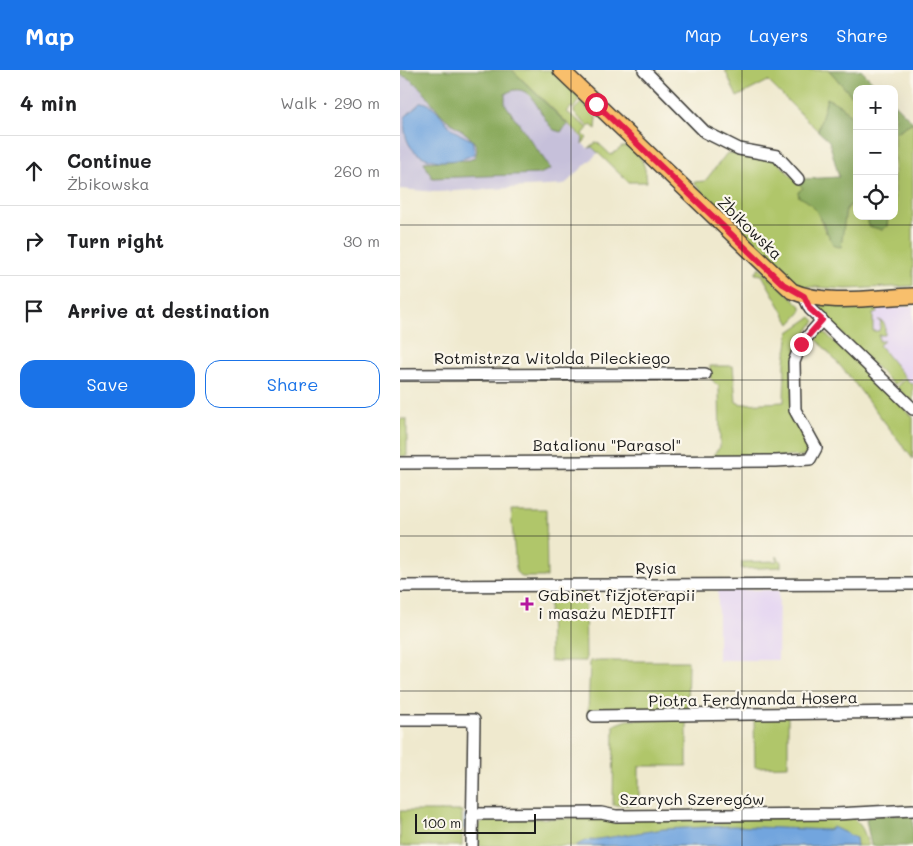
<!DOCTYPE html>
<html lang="en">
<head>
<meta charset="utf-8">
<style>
  :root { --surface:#fff; --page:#f2f2f2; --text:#202124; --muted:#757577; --line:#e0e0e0; --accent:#1a73e8 }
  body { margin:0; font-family:Mali,sans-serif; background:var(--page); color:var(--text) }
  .controls { position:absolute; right:15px; top:15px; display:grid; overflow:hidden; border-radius:10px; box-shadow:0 5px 20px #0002 }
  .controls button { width:45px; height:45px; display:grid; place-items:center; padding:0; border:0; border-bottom:1px solid var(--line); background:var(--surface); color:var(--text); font:25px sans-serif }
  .scale { position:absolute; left:15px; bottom:12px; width:121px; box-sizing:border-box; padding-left:5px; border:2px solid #1c1c1c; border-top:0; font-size:14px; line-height:18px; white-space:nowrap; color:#1c1c1c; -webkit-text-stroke:4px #fbf7ec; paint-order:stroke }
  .stop { position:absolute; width:15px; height:15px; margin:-11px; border:4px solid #e11d48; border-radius:50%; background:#fff }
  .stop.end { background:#e11d48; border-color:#fff; box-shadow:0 1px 5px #0008 }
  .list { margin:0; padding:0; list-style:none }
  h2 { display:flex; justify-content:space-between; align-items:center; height:65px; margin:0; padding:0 20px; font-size:21px }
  h2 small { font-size:16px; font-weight:400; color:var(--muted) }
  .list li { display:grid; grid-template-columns:32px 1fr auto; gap:15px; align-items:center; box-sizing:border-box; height:70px; padding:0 20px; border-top:1px solid var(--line) }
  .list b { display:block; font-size:19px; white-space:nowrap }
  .list p { margin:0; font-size:16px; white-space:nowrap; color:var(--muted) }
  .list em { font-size:16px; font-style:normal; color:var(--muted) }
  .actions { display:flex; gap:10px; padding:15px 20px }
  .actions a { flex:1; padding:11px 0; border:1px solid var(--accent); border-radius:15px; text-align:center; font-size:18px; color:var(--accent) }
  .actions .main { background:var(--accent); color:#fff }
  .icon { flex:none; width:28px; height:28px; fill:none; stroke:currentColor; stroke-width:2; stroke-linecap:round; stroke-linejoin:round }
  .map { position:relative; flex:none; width:513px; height:776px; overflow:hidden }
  header { display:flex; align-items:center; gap:30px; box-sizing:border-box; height:70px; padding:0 25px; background:var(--accent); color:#fff }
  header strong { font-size:24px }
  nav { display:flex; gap:28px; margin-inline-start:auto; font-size:18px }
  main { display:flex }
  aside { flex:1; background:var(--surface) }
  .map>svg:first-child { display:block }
</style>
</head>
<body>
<header>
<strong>Map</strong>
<nav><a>Map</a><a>Layers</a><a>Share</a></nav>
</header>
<main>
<aside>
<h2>4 min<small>Walk · 290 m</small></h2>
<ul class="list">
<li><svg class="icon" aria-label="ahead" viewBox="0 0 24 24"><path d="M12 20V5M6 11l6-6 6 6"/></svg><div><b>Continue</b><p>Żbikowska</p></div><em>260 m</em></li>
<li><svg class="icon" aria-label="right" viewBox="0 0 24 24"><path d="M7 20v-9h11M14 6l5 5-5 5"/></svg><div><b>Turn right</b></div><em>30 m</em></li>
<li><svg class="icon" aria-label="arrive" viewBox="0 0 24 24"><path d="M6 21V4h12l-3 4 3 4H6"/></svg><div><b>Arrive at destination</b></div></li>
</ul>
<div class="actions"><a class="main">Save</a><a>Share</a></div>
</aside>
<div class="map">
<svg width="513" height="776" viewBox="0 0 513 776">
  <rect width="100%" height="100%" fill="#fbf7ec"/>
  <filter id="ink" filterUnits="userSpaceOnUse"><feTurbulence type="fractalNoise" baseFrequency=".02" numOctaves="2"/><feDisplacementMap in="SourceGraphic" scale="10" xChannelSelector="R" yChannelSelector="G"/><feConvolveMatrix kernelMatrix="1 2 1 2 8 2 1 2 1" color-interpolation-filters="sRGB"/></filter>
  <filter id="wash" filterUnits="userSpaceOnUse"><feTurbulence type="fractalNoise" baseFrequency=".0096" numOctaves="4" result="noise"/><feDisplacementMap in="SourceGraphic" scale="20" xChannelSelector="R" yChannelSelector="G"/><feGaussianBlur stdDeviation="1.12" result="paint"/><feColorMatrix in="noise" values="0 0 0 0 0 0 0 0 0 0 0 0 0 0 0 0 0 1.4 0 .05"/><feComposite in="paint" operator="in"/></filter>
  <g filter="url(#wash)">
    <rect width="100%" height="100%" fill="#efe9ce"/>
    <g fill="#e3d3f2">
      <polygon points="513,236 513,317 472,267 467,249 477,237"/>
      <polygon points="318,520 379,520 378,590 318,590"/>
    </g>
    <polygon fill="#c6c0da" points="0,0 112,0 183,69 183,74 187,78 192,77 198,83 164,115 37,122 0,119"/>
    <g fill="#b0c66b" stroke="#667144">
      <polygon points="112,0 152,0 180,28 173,39 171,37 167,42 188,58 183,64 187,68 182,74 183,68"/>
      <polygon points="325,0 429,0 457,32 457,55 443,37 427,29 418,61 368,11 337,27"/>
      <polygon points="182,32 197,49 196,59 191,55 189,57 174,43 174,40"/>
      <polygon points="513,52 513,216 446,219 398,216 371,194 293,112 305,111 327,83 374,88 403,118 418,144 426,163 455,130 456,123 457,146 467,146 469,156 487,156 488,146 494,146 494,63"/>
      <path d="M197,72L211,85L222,77L229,76C243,86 245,96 247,112H228L192,77L189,78Z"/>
      <polygon points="359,197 401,236 401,242 390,254 362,205 355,204"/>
      <polygon points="477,232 477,243 473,244 473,261 479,261 481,252 478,250 482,251 485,255 485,265 479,265 479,271 484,271 479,275 505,307 494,315 424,246 421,239 423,235"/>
      <polygon points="411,247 415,251 397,275 391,338 412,378 407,386 313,389 313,385 320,377 319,317 310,308 310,296 333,296 336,332 342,334 384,332 385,292 389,262"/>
      <polygon points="422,260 513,347 513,389 449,306 413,265"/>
      <polygon points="506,308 511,314 513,313 513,333 496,317"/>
      <rect x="0" y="349" width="7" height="37"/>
      <path d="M111,439H146L147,507H122L116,502C115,480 112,461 111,439Z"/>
      <polygon points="377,486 381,492 381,497 342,499 342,492 377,491"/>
      <polygon points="185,521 186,591 150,591 149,522"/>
      <polygon points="190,591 288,591 287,644 188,644"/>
      <polygon points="388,646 388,696 355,697 354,647"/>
      <polygon points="287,648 287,696 239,696 239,735 213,735 214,655 228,650"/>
      <rect x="0" y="741" width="62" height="35"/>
      <path d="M450,746C462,754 465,762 468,776H75L78,756L85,749Z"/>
    </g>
    <g fill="#8cab5f" stroke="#54643e">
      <path d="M0,0H112L168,55L161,62L154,60C138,46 132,7 105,24V34L151,99L139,104L32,108L24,92L70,90L75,87C77,82 78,78 74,72C67,62 53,56 44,47C30,33 20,10 0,5Z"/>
      <polygon points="429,0 461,0 480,19 457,19 457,32"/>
      <path d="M427,28L443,37L457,55V124L455,130L446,139L441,177L434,176C424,159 419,134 399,127L398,122L403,118L398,113L403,109L439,107L429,71L418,61Z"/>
      <polygon points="494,33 513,52 494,63"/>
      <polygon points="467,146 488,146 487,156 482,160 469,156"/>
      <polygon points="469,745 513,745 513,776 471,776 466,750"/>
    </g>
    <g fill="#72a5de" stroke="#47607d">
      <path d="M21,32C35,33 42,48 51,58C57,63 65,67 72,70L75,83C65,90 52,91 41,91C14,89 2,73 5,47Z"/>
      <polygon points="333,756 428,760 433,757 456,768 457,776 175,776 185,771 264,759"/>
    </g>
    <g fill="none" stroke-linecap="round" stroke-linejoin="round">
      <polyline stroke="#72a5de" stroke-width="2.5" points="65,758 66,745"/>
    </g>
  </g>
  <g filter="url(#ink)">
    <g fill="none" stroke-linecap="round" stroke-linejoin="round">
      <g stroke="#3c3b37" stroke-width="14">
        <g id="minor">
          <polyline points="244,0 305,62 339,79 377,86 398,109"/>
          <polyline points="404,226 410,239 513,339"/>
          <polyline points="0,305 305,304"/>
          <polyline points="0,393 376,391 410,389 416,378 395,340 394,292 401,274 422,250"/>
          <polyline points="0,516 513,514"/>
          <polyline points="194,646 513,642"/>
          <polyline points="0,650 74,650 72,776"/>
          <polyline points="72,744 201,743 216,746 436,744 513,740"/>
        </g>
      </g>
      <g stroke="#3c3b37" stroke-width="18">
        <path id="major" d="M161,0L392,221C426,236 476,227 513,226"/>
      </g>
      <use href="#minor" stroke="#fff" stroke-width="11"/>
      <use href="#major" stroke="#f8bf6c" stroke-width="15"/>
    </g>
  </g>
  <g fill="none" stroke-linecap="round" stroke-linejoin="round" filter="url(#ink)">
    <polyline stroke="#e11d48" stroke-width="6" points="196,34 383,214 404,226 410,239 422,250 401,274"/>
  </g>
  <path fill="none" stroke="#1c1c1c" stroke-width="1" stroke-opacity="0.55" d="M171,0V776M342,0V776M0,155H513M0,310H513M0,466H513M0,621H513"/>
  <path fill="#b5179e" stroke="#fbf7ec" stroke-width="2" d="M124.5 526.5h5v5h5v5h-5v5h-5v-5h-5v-5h5z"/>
  <g text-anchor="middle" stroke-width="4.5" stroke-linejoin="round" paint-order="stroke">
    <g font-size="16" fill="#1c1c1c" stroke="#fbf7ec">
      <text transform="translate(350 158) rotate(44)" y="6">Żbikowska</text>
      <text x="152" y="294">Rotmistrza Witolda Pileckiego</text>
      <text x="207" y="381">Batalionu "Parasol"</text>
      <text transform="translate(256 498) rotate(-1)" y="6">Rysia</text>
      <text transform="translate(353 629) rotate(-1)" y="6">Piotra Ferdynanda Hosera</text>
      <text x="292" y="735">Szarych Szeregów</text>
    </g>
    <g font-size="16" fill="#1c1c1c" stroke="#fbf7ec" text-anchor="start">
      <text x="138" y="531">Gabinet fizjoterapii<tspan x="138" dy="18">i masażu MEDIFIT</tspan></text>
    </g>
  </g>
</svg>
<div class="controls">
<button>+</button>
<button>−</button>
<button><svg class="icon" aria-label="locate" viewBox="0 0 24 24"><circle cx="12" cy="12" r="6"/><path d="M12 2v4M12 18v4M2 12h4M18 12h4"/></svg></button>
</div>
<div class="scale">100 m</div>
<div class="stop" style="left:196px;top:34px"></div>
<div class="stop end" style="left:401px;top:274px"></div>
</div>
</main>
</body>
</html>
